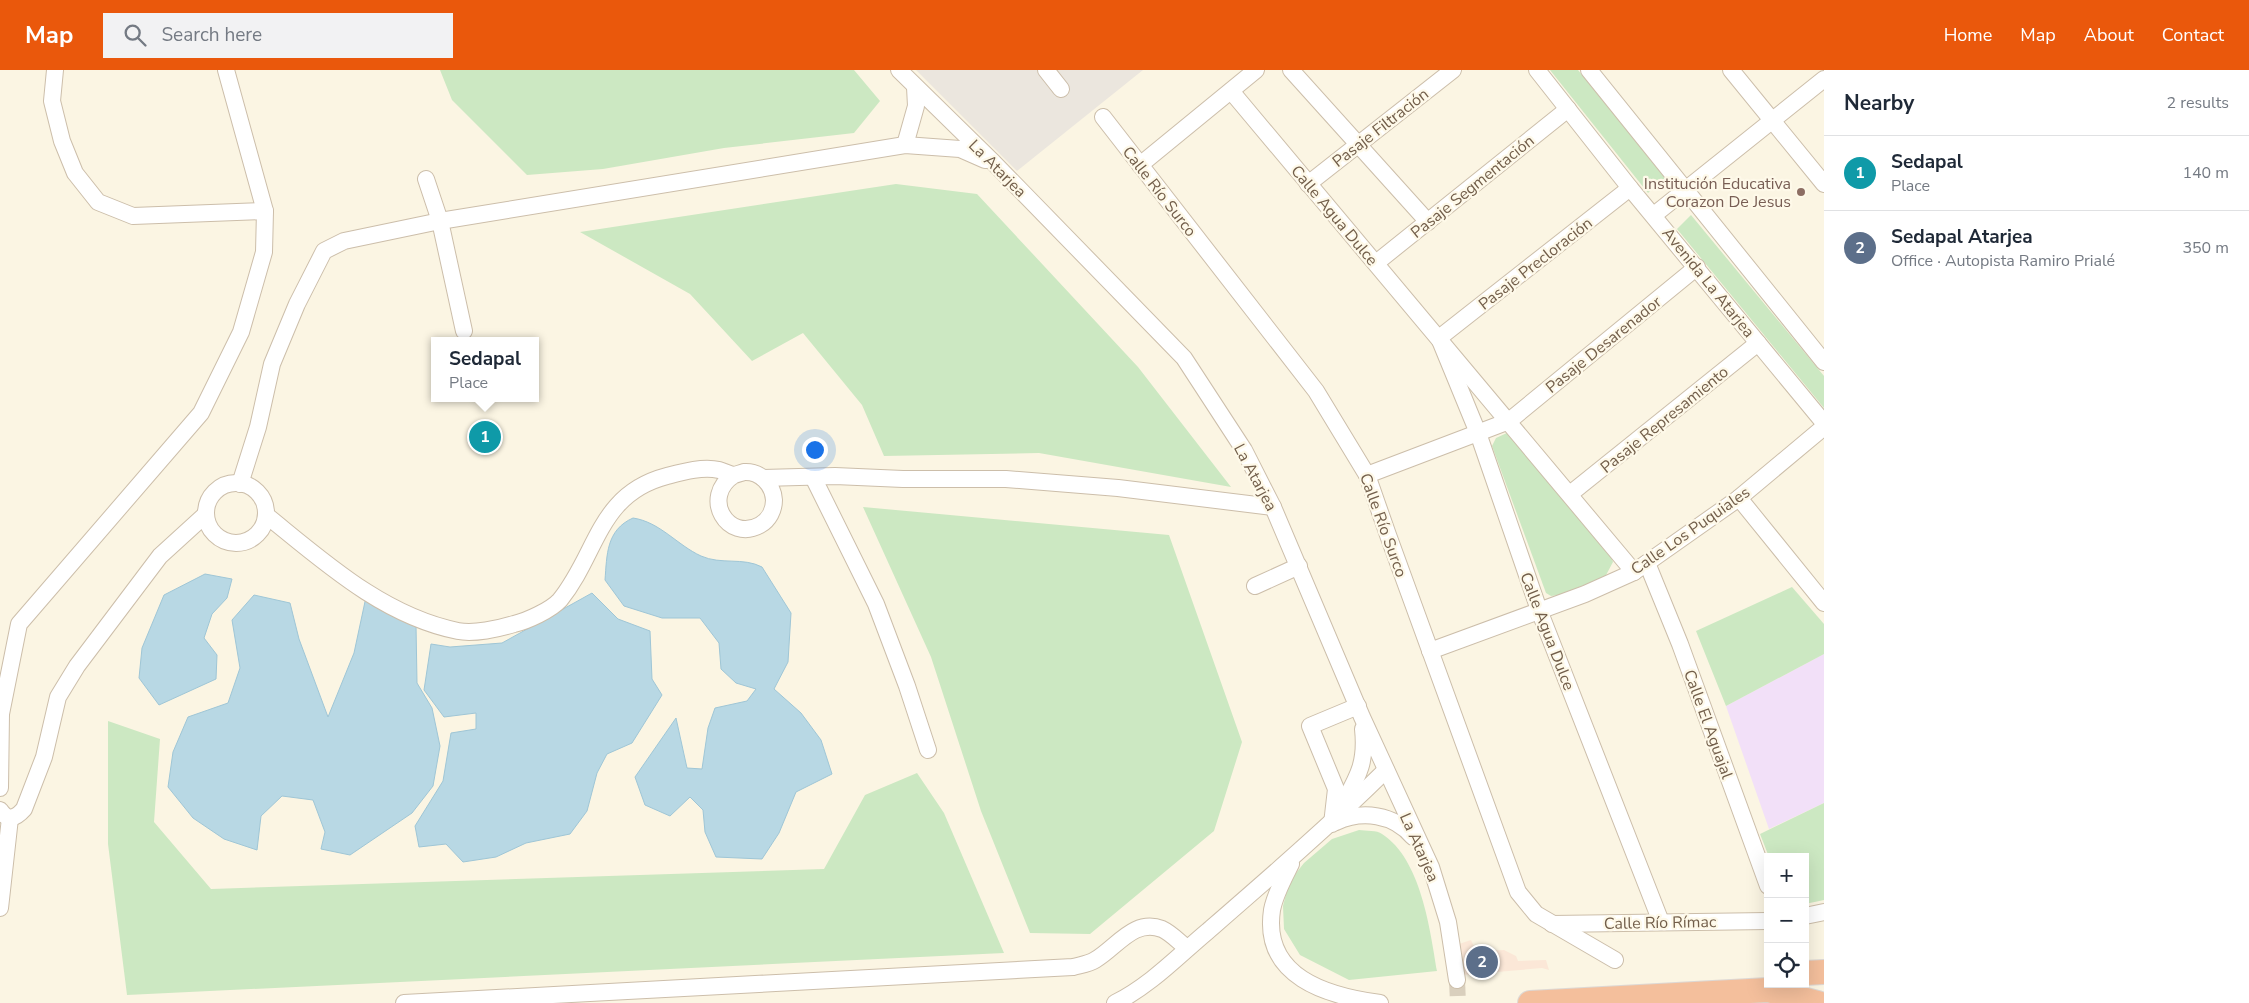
<!DOCTYPE html>
<html lang="en">
<head>
<meta charset="utf-8">
<style>
  :root { --surface:#fff; --page:#f2f2f3; --text:#1f2937; --muted:#747a83; --line:#e0e1e3; --accent:#ea580c }
  body { margin:0; font-family:"Nunito Sans",sans-serif; background:var(--page); color:var(--text) }
  .controls { position:absolute; right:15px; bottom:15px; display:grid; overflow:hidden; border-radius:0px; box-shadow:0 5px 20px #0002 }
  .controls button { width:45px; height:45px; display:grid; place-items:center; padding:0; border:0; border-bottom:1px solid var(--line); background:var(--surface); color:var(--text); font:25px sans-serif }
  .you { position:absolute; left:814px; top:379px; width:18px; height:18px; margin:-12px; border:4px solid #fff; border-radius:50%; background:#1a73e8; box-shadow:0 0 0 8px #1a73e833 }
  .badge { display:grid; place-items:center; width:32px; height:32px; border-radius:50%; background:var(--accent); color:#fff; font-size:16px; font-weight:700 }
  .pin { position:absolute; translate:-50% -50%; border:2px solid #fff; box-shadow:0 1px 5px #0006 }
  .popup { position:absolute; left:431px; top:267px; width:108px; height:65px; box-sizing:border-box; display:grid; place-content:center; border-radius:0px; background:var(--surface); filter:drop-shadow(0 1px 4px #0005); font-size:16px; white-space:nowrap; color:var(--muted) }
  .popup b { font-size:19px; color:var(--text) }
  .popup::after { content:''; position:absolute; left:50%; top:100%; margin-left:-10px; border:10px solid transparent; border-top-color:var(--surface) }
  .list { margin:0; padding:0; list-style:none }
  h2 { display:flex; justify-content:space-between; align-items:center; height:65px; margin:0; padding:0 20px; font-size:21px }
  h2 small { font-size:16px; font-weight:400; color:var(--muted) }
  .list li { display:grid; grid-template-columns:32px 1fr auto; gap:15px; align-items:center; box-sizing:border-box; height:75px; padding:0 20px; border-top:1px solid var(--line) }
  .list b { display:block; font-size:19px; white-space:nowrap }
  .list p { margin:0; font-size:16px; white-space:nowrap; color:var(--muted) }
  .list em { font-size:16px; font-style:normal; color:var(--muted) }
  .icon { flex:none; width:28px; height:28px; fill:none; stroke:currentColor; stroke-width:2; stroke-linecap:round; stroke-linejoin:round }
  .map { position:relative; flex:none; width:1824px; height:933px; overflow:hidden }
  header { display:flex; align-items:center; gap:30px; box-sizing:border-box; height:70px; padding:0 25px; background:var(--accent); color:#fff }
  header strong { font-size:24px }
  nav { display:flex; gap:28px; margin-inline-start:auto; font-size:18px }
  .search { width:350px; height:45px; background:var(--page); display:flex; align-items:center; gap:12px; box-sizing:border-box; padding:0 18px; border-radius:0px; color:var(--muted); font-size:19px }
  main { display:flex }
  aside { flex:1; background:var(--surface) }
  .map>svg:first-child { display:block }
</style>
</head>
<body>
<header>
<strong>Map</strong>
<div class="search"><svg class="icon" aria-label="search" viewBox="0 0 24 24"><circle cx="10" cy="10" r="6"/><path d="M15 15l6 6"/></svg>Search here</div>
<nav><a>Home</a><a>Map</a><a>About</a><a>Contact</a></nav>
</header>
<main>
<div class="map">
<svg width="1824" height="933" viewBox="0 0 1824 933">
  <rect width="100%" height="100%" fill="#fbf5e3"/>
  <polygon fill="#fbe7d7" points="1471,870 1476,881 1504,880 1516,886 1518,891 1546,890 1549,900 1542,898 1462,905 1459,874"/>
  <polygon fill="#ebe6de" points="916,0 1143,0 1017,101"/>
  <polygon fill="#f2e0f8" points="1824,584 1824,733 1769,759 1726,636"/>
  <g fill="#cce8c2">
    <polygon points="440,0 854,0 880,31 854,63 724,78 603,99 527,105 452,30"/>
    <polygon points="1550,0 1578,0 1665,108 1648,123"/>
    <polygon points="896,114 977,124 1138,297 1231,417 1039,383 884,386 862,335 803,263 752,291 690,224 580,162"/>
    <polygon points="1691,145 1824,306 1824,338 1677,159"/>
    <polygon points="1509,362 1611,486 1613,492 1605,507 1559,525 1551,526 1546,523 1492,376 1496,368"/>
    <polygon points="863,437 1169,465 1242,672 1214,761 1090,864 1030,863 981,741 931,587"/>
    <polygon points="1792,517 1824,554 1824,584 1726,636 1696,561"/>
    <polygon points="108,651 160,669 154,752 211,819 824,799 865,725 917,703 944,743 1004,883 127,925 108,774"/>
    <polygon points="1824,733 1824,830 1805,834 1805,787 1769,787 1760,764"/>
    <path d="M1359,760C1366,761 1377,760 1382,764C1421,789 1430,859 1437,901L1349,910L1300,885L1284,859L1283,836L1289,812L1304,793L1332,769Z"/>
  </g>
  <g fill="#b8d8e4" stroke="#9fc6d6">
    <path d="M633,448C660,452 677,475 701,486C721,495 743,487 762,497L791,543L788,592L774,619L801,643L821,670L832,704L796,722L779,763L762,789L716,787L705,762L703,740L690,727L670,746L645,735L635,707L676,648L687,698L702,699L708,658L715,638L747,631L756,619L736,613L721,599L719,573L700,548H662L624,536L605,510C607,485 606,460 633,448Z"/>
    <polygon points="205,504 232,509 227,528 212,544 204,568 217,585 216,609 159,635 139,608 142,578 164,525"/>
    <polygon points="592,523 618,549 650,561 652,609 662,625 632,673 607,684 597,703 587,741 570,764 526,773 496,787 463,792 446,774 419,777 415,756 443,711 451,663 476,659 476,643 444,647 424,620 431,574 450,577 502,573"/>
    <polygon points="254,525 290,533 299,569 328,647 354,583 366,527 416,555 417,613 432,638 440,676 433,716 412,743 350,785 321,779 325,762 313,730 282,726 261,746 257,780 224,769 193,748 168,717 173,682 188,647 228,633 240,598 232,550"/>
  </g>
  <g fill="none" stroke-linecap="round" stroke-linejoin="round">
    <polyline stroke="#d9cfbd" stroke-width="16" stroke-dasharray="16 8" stroke-linecap="butt" points="1457,910 1458,933"/>
    <g stroke="#ccbeaa" stroke-width="18">
      <g id="minor">
        <polyline points="55,0 52,31 62,71 75,103 98,132 133,146 265,141"/>
        <polyline points="899,0 994,93 1184,288 1244,380 1273,437 1362,647 1431,797 1448,852 1457,910"/>
        <polyline points="1046,0 1061,19"/>
        <polyline points="1291,0 1428,152"/>
        <polyline points="1537,0 1630,118 1824,353"/>
        <polyline points="1589,0 1824,292"/>
        <polyline points="1731,0 1824,114"/>
        <polyline points="1231,21 1634,502"/>
        <polyline points="1103,47 1316,321 1367,405 1388,465 1518,822 1536,844 1615,890"/>
        <polyline points="905,75 916,36 915,17"/>
        <polyline points="1140,95 1256,0"/>
        <polyline points="426,109 440,151 464,261"/>
        <polyline points="1308,114 1453,0"/>
        <polyline points="1630,118 1439,268 1478,363 1539,540 1661,852"/>
        <polyline points="1654,145 1824,9"/>
        <polyline points="1376,193 1568,39"/>
        <polyline points="1367,405 1509,351 1697,197"/>
        <polyline points="813,407 876,534 907,616 928,680"/>
        <polyline points="763,408 835,406 903,409 1006,409 1118,418 1273,437"/>
        <circle cx="236" cy="443" r="30"/>
        <polyline points="240,414 258,357 272,294 297,234 324,181 344,171 440,151 905,75 960,79 985,90"/>
        <polyline points="1570,424 1758,273"/>
        <polyline points="1739,428 1824,533"/>
        <path d="M266,445C323,491 383,546 458,561C474,564 498,559 514,554C527,551 551,540 560,530C598,483 598,424 667,406C682,402 703,396 719,400C723,401 728,404 733,405C737,405 740,403 744,402C760,401 773,414 774,430C774,440 769,450 760,455C728,473 700,427 734,405"/>
        <polyline points="1647,493 1680,574 1768,816"/>
        <polyline points="1255,516 1299,496"/>
        <polyline points="1430,581 1585,524 1634,502 1739,428 1824,357"/>
        <polyline points="0,718 1,644 19,554 201,343 241,262 264,182 265,141 226,0"/>
        <path d="M0,740C8,752 16,748 24,739L44,687L58,627L77,596L160,486L205,445"/>
        <path d="M1339,741C1356,709 1367,696 1363,659"/>
        <path d="M1336,752C1362,740 1394,744 1413,767"/>
        <polyline points="1332,754 1336,719 1310,656 1358,636"/>
        <path d="M1291,794C1284,808 1275,824 1272,840C1262,907 1327,926 1380,933"/>
        <polyline points="0,838 10,748"/>
        <polyline points="1805,846 1824,842"/>
        <polyline points="1552,854 1768,851"/>
        <path d="M404,933L1073,897C1080,895 1089,894 1095,890C1117,877 1134,848 1162,859C1171,863 1179,872 1187,878"/>
        <path d="M1115,933C1151,915 1178,886 1208,861C1269,808 1329,756 1386,700"/>
      </g>
    </g>
    <g stroke="#ddd8d4" stroke-width="26">
      <g id="highway">
        <polyline points="1805,903 1824,902"/>
        <polyline points="1530,933 1768,920 1818,933"/>
      </g>
    </g>
    <use href="#minor" stroke="#fff" stroke-width="16"/>
    <use href="#highway" stroke="#f4bf9c" stroke-width="24"/>
  </g>
  <circle fill="#8d6e63" stroke="#fef9e9" stroke-width="2" cx="1801" cy="122" r="5"/>
  <g text-anchor="middle" stroke-width="4.5" stroke-linejoin="round" paint-order="stroke">
    <g font-size="16" fill="#725e4a" stroke="#fef9e9">
      <text transform="translate(1380 57) rotate(-38)" y="6">Pasaje Filtración</text>
      <text transform="translate(998 98) rotate(45)" y="6">La Atarjea</text>
      <text transform="translate(1472 116) rotate(-39)" y="6">Pasaje Segmentación</text>
      <text transform="translate(1160 121) rotate(52)" y="6">Calle Río Surco</text>
      <text transform="translate(1335 145) rotate(50)" y="6">Calle Agua Dulce</text>
      <text transform="translate(1535 193) rotate(-38)" y="6">Pasaje Precloración</text>
      <text transform="translate(1709 212) rotate(51)" y="6">Avenida La Atarjea</text>
      <text transform="translate(1603 274) rotate(-39)" y="6">Pasaje Desarenador</text>
      <text transform="translate(1664 349) rotate(-39)" y="6">Pasaje Represamiento</text>
      <text transform="translate(1256 407) rotate(62)" y="6">La Atarjea</text>
      <text transform="translate(1384 455) rotate(70)" y="6">Calle Río Surco</text>
      <text transform="translate(1690 460) rotate(-35)" y="6">Calle Los Puquiales</text>
      <text transform="translate(1548 561) rotate(69)" y="6">Calle Agua Dulce</text>
      <text transform="translate(1709 654) rotate(70)" y="6">Calle El Aguajal</text>
      <text transform="translate(1420 777) rotate(66)" y="6">La Atarjea</text>
      <text transform="translate(1660 852) rotate(-1)" y="6">Calle Río Rímac</text>
    </g>
    <g font-size="16" fill="#785e54" stroke="#fef9e9" text-anchor="end">
      <text x="1791" y="119">Institución Educativa<tspan x="1791" dy="18">Corazon De Jesus</tspan></text>
    </g>
  </g>
</svg>
<div class="controls">
<button>+</button>
<button>−</button>
<button><svg class="icon" aria-label="locate" viewBox="0 0 24 24"><circle cx="12" cy="12" r="6"/><path d="M12 2v4M12 18v4M2 12h4M18 12h4"/></svg></button>
</div>
<div class="you"></div>
<div class="pin badge" style="left:485px;top:367px;background:#0f9aa8">1</div>
<div class="popup"><b>Sedapal</b>Place</div>
<div class="pin badge" style="left:1482px;top:892px;background:#5c6f8a">2</div>
</div>
<aside>
<h2>Nearby<small>2 results</small></h2>
<ul class="list">
<li><span class="badge" style="background:#0f9aa8">1</span><div><b>Sedapal</b><p>Place</p></div><em>140 m</em></li>
<li><span class="badge" style="background:#5c6f8a">2</span><div><b>Sedapal Atarjea</b><p>Office · Autopista Ramiro Prialé</p></div><em>350 m</em></li>
</ul>
</aside>
</main>
</body>
</html>
